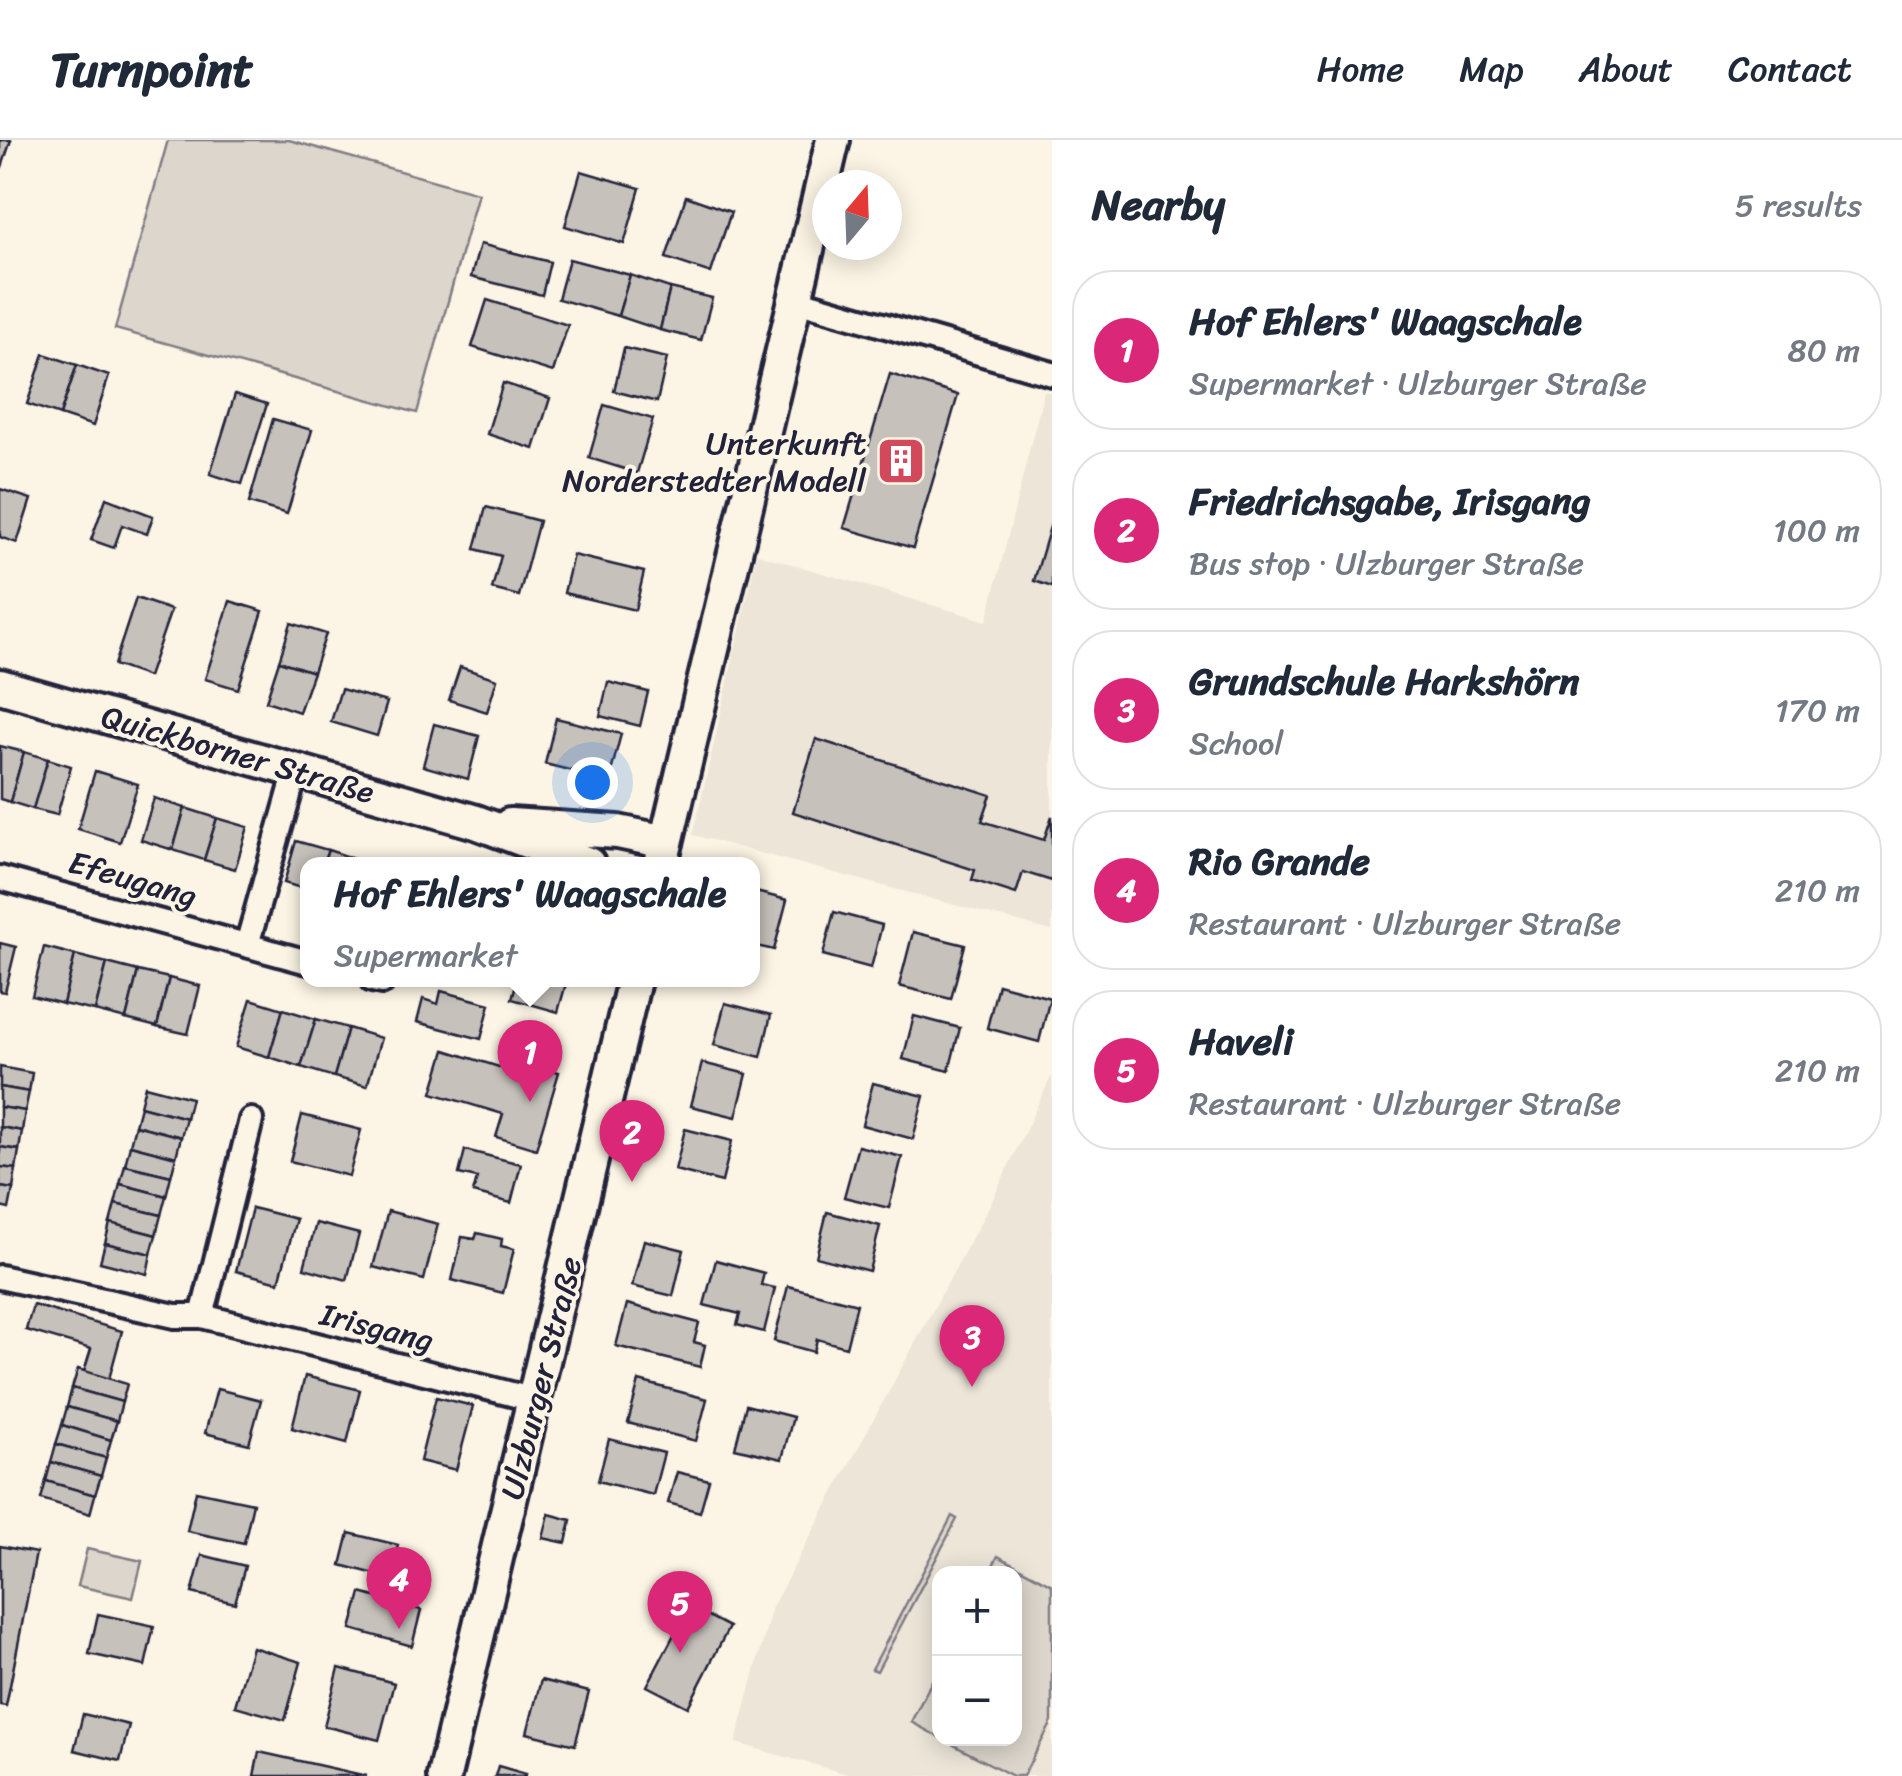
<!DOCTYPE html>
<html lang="en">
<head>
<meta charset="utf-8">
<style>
  :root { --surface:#fff; --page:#f2f2f3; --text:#1f2937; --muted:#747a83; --line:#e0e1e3; --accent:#db2777 }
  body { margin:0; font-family:Sriracha,sans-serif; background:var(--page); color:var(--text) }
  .controls { position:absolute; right:30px; bottom:30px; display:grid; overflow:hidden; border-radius:20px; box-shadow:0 5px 25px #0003 }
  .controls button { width:90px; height:90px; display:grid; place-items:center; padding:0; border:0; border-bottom:2px solid var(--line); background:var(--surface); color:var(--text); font:50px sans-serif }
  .compass { position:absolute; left:812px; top:30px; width:90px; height:90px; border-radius:50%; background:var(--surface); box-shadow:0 5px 25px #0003; rotate:19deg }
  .you { position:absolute; left:592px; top:642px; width:35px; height:35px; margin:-25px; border:8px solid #fff; border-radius:50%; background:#1a73e8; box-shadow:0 0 0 15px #1a73e833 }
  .badge { display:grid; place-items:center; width:65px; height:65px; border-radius:50%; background:var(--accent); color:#fff; font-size:32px; font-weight:700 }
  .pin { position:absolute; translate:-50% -82px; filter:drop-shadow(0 2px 5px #0008) }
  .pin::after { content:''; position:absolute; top:52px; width:35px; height:30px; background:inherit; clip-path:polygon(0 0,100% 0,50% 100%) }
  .popup { position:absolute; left:300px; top:717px; width:460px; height:130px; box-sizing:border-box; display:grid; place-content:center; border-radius:20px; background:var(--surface); filter:drop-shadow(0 2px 8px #0005); font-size:32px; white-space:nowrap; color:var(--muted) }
  .popup b { font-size:38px; color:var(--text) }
  .popup::after { content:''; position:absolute; left:50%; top:100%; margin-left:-20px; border:20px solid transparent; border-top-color:var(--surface) }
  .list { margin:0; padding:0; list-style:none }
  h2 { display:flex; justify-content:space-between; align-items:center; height:130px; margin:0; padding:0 40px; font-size:42px }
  h2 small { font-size:32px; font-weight:400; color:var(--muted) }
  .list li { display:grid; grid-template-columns:65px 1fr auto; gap:30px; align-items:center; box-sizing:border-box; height:160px; margin:0 20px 20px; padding:0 20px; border:2px solid var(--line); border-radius:40px }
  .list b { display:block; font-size:38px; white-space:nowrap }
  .list p { margin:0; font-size:32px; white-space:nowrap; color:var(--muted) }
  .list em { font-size:32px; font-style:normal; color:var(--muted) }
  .map { position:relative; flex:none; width:1052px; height:1636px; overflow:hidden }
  header { display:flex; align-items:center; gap:60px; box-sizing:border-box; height:140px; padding:0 50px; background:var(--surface); border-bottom:2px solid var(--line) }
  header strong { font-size:48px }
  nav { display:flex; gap:55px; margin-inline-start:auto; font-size:35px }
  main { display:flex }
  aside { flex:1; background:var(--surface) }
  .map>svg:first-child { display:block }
</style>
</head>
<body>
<header>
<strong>Turnpoint</strong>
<nav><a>Home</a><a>Map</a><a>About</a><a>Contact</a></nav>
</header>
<main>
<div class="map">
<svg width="1052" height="1636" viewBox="0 0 1052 1636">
  <rect width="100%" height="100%" fill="#fcf5e5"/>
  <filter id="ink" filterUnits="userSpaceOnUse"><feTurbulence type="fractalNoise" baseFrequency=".01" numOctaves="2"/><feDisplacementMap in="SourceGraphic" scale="20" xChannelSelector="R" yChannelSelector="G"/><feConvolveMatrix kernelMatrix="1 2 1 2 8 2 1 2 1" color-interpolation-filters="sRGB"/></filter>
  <g filter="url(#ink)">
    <g fill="#ece5d8" fill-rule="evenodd">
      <polygon points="1044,251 1052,253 1052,791 693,695 757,414 987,481"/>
      <path d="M1052,935V1636H855L736,1603L772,1467L992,1061ZM939,1434H1014V1598H939Z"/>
    </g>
    <g fill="#dcd6cc" stroke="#7f7c84" stroke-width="2.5">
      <polygon points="168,0 289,0 478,53 417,273 115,189"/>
      <polygon points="952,1376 957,1379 877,1531 872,1529"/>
      <polygon points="87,1409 142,1421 133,1458 78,1446"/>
      <polygon points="998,1416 1052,1445 1052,1582 1023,1636 1013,1636 942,1599 1014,1598 1014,1434 989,1433"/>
      <polygon points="939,1527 939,1597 911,1582"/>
    </g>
    <g fill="#c6c1bb" stroke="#22223b" stroke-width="2.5">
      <polygon points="0,0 11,0 2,27 0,27"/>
      <polygon points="581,31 640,48 624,104 565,86"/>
      <polygon points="686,56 731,72 711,133 666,118"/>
      <polygon points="480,104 550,122 542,155 471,137"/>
      <polygon points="569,119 630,135 618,176 558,159"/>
      <polygon points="630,135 670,148 660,190 618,176"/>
      <polygon points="670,148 712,158 701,200 660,190"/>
      <polygon points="487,160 568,185 553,232 472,207"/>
      <polygon points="624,208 667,218 657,262 614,251"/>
      <polygon points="44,214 77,225 60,275 27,264"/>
      <polygon points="77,225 109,236 93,286 60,275"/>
      <polygon points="890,234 958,255 913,408 844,388"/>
      <polygon points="503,243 550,258 534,309 487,294"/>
      <polygon points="235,254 267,264 242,344 210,334"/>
      <polygon points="604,265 653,279 637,333 589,318"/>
      <polygon points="273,279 312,290 287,374 249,363"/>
      <polygon points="0,349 31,359 17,403 0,397"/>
      <polygon points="106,358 153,376 147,394 122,385 114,408 91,400"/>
      <polygon points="486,367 539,381 519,456 492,449 501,416 475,409"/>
      <polygon points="1052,380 1052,447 1034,441"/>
      <polygon points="573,415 644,432 635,470 564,453"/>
      <polygon points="136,458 171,470 148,537 114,525"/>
      <polygon points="230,461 263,471 238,549 205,539"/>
      <polygon points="291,483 326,494 313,532 279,521"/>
      <polygon points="279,521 313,532 299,572 266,561"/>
      <polygon points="460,527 497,539 487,572 449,560"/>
      <polygon points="608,542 648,552 640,586 600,576"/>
      <polygon points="341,549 387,562 377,596 331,582"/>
      <polygon points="556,578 621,594 609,640 545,624"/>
      <polygon points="434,584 479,596 468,639 423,626"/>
      <polygon points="816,599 991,655 982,681 1044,700 1052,676 1052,741 1023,732 1016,754 972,740 975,730 793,672"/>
      <polygon points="0,606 24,612 10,662 0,659"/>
      <polygon points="24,612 48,619 33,669 10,662"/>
      <polygon points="48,619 71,626 57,675 33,669"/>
      <polygon points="95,631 138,644 120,702 78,689"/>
      <polygon points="154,658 185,668 173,710 141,700"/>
      <polygon points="185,668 217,678 204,720 173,710"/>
      <polygon points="217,678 248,687 235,729 204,720"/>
      <polygon points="296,701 328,710 323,724 308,724 308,750 284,743"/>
      <polygon points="328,710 359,720 358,724 323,724"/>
      <polygon points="752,751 787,760 774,810 752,805"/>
      <polygon points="834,772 882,785 871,828 823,815"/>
      <polygon points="913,792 965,805 951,859 899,846"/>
      <polygon points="0,803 16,807 5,852 0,851"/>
      <polygon points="44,807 75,815 63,864 32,856"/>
      <polygon points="75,815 107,823 95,871 63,864"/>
      <polygon points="107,823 138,831 126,879 95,871"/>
      <polygon points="138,831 169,838 157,887 126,879"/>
      <polygon points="169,838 200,846 188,894 157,887"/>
      <polygon points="517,840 567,840 558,872 512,859"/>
      <polygon points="998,844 1050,858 1039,902 987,888"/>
      <polygon points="441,851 490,864 481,899 417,882 423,859 438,864"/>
      <polygon points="251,859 283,869 269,917 236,907"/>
      <polygon points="725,863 771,875 761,917 714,905"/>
      <polygon points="283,869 316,879 301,927 269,917"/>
      <polygon points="914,876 960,888 949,931 903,919"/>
      <polygon points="316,879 348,888 334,937 301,927"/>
      <polygon points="348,888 381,898 367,946 334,937"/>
      <polygon points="445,910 518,933 522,921 559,932 536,1009 496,997 503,974 432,953"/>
      <polygon points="702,923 747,934 736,977 691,966"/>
      <polygon points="0,927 32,933 29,952 0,947"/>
      <polygon points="873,943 924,956 913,999 862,985"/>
      <polygon points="145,946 191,958 186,978 140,966"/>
      <polygon points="0,947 29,952 25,971 0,967"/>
      <polygon points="140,966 186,978 181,997 135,985"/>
      <polygon points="0,967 25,971 22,991 0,987"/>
      <polygon points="302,975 361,990 349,1036 290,1021"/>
      <polygon points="135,985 181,997 176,1017 130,1005"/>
      <polygon points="0,987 22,991 19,1010 0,1007"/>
      <polygon points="685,989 732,1001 722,1042 675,1030"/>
      <polygon points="130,1005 176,1017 171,1036 125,1025"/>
      <polygon points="858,1006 902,1017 889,1068 844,1057"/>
      <polygon points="0,1007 19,1010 16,1029 0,1027"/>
      <polygon points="465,1010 521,1024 511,1063 473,1053 477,1038 459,1034"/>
      <polygon points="125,1025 171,1036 166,1056 120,1044"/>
      <polygon points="0,1027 16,1029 13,1049 0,1047"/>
      <polygon points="120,1044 166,1056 161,1075 115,1064"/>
      <polygon points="0,1047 13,1049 9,1069 0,1067"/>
      <polygon points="115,1064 161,1075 156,1095 110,1083"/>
      <polygon points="252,1068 296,1079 279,1142 236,1131"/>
      <polygon points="388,1071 438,1084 424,1140 373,1127"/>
      <polygon points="827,1072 880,1086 869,1131 816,1117"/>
      <polygon points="110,1083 156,1095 151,1114 105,1103"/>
      <polygon points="316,1083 359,1094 347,1140 304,1128"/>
      <polygon points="477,1093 502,1099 501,1106 514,1109 503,1153 452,1140 462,1097 475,1099"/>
      <polygon points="644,1100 684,1110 673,1156 632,1146"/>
      <polygon points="105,1103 151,1114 147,1134 100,1122"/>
      <polygon points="716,1120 764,1133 761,1145 775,1148 764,1192 737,1185 740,1174 704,1165"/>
      <polygon points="788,1146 857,1164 846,1207 817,1199 814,1212 774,1201"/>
      <polygon points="627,1164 699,1183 694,1202 705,1205 700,1227 616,1206"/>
      <polygon points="33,1165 122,1191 109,1239 84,1232 91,1209 26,1190"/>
      <polygon points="78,1229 127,1244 122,1262 72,1248"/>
      <polygon points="305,1236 360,1250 347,1303 292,1288"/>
      <polygon points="639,1241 707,1259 696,1301 628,1283"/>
      <polygon points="72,1248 122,1262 117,1281 67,1267"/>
      <polygon points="217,1249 261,1260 249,1304 205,1293"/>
      <polygon points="436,1257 473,1266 456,1330 420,1321"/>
      <polygon points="746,1265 793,1277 782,1319 735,1308"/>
      <polygon points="67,1267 117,1281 111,1300 62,1285"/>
      <polygon points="62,1285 111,1300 106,1318 56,1304"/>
      <polygon points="609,1299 664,1313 653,1355 598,1341"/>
      <polygon points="56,1304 106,1318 101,1336 51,1322"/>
      <polygon points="51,1322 101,1336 95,1355 46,1341"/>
      <polygon points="677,1332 709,1340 700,1372 668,1363"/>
      <polygon points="46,1341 95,1355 90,1374 41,1359"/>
      <polygon points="196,1351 253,1363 244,1403 187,1391"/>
      <polygon points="549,1374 571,1380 566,1403 543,1398"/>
      <polygon points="349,1393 398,1405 390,1438 341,1425"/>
      <polygon points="0,1406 36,1413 6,1566 0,1565"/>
      <polygon points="202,1415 245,1426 235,1463 192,1453"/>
      <polygon points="361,1453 421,1470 412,1506 351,1489"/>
      <polygon points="689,1466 729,1487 688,1567 647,1546"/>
      <polygon points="98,1474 154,1486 145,1526 89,1514"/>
      <polygon points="252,1507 301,1522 285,1580 235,1566"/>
      <polygon points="339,1528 394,1543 379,1600 324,1586"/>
      <polygon points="541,1540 589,1552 575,1605 527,1593"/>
      <polygon points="83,1574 129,1585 120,1621 74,1610"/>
      <polygon points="259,1612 367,1636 254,1636"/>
      <polygon points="498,1626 526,1634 525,1636 495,1636"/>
    </g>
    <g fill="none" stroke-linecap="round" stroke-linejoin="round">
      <g stroke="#22223b" stroke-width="30">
        <g id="street">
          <polyline points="796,160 1052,234"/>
          <polyline points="0,738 308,822"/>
          <polyline points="247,805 296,631"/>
          <polyline points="372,840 382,842"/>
          <polyline points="0,1137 175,1176 202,1176 535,1260"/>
          <polyline points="202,1176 251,980"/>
        </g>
      </g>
      <g stroke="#22223b" stroke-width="40">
        <g id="secondary">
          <polyline points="0,546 476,682 588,724"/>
          <polyline points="510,685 618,692 666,702"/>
          <polyline points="661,724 833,0"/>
          <polyline points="444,1636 634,840"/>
        </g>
      </g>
      <use href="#street" stroke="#fcf5e5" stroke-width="22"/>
      <use href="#secondary" stroke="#fcf5e5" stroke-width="32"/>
    </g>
  </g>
  <defs>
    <g id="building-square" transform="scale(2.5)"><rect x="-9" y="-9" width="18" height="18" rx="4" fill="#d1495b" stroke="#fcf5e5"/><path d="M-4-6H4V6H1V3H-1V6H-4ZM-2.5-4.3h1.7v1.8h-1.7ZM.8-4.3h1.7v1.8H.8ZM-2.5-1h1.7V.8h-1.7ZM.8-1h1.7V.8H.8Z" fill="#fff"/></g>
  </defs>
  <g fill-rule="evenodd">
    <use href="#building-square" x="901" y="321"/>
  </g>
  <g text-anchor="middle" stroke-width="8" stroke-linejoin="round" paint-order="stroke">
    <g font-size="32" fill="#22223b" stroke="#fcf5e5" text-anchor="end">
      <text x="866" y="314">Unterkunft<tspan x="866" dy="37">Norderstedter Modell</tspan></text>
    </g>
    <g font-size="32" fill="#22223b" stroke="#fcf5e5">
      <text transform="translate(238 614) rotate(16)" y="11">Quickborner Straße</text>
      <text transform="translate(133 739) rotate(16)" y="11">Efeugang</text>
      <text transform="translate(377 1187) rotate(14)" y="11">Irisgang</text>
      <text transform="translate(541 1238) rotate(-76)" y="11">Ulzburger Straße</text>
    </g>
  </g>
</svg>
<div class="controls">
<button>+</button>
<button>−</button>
</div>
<svg class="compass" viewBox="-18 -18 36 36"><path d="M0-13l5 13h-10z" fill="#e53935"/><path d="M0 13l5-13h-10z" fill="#747a83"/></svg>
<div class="you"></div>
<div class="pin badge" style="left:530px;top:962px">1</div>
<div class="popup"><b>Hof Ehlers' Waagschale</b>Supermarket</div>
<div class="pin badge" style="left:632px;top:1042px">2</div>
<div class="pin badge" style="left:972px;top:1247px">3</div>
<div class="pin badge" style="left:399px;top:1489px">4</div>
<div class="pin badge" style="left:680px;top:1513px">5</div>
</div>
<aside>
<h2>Nearby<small>5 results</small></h2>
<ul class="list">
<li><span class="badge">1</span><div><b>Hof Ehlers' Waagschale</b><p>Supermarket · Ulzburger Straße</p></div><em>80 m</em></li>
<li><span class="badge">2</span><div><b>Friedrichsgabe, Irisgang</b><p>Bus stop · Ulzburger Straße</p></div><em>100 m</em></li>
<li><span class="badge">3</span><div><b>Grundschule Harkshörn</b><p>School</p></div><em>170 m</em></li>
<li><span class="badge">4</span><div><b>Rio Grande</b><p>Restaurant · Ulzburger Straße</p></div><em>210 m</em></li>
<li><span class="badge">5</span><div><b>Haveli</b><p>Restaurant · Ulzburger Straße</p></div><em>210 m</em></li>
</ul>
</aside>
</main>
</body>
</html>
